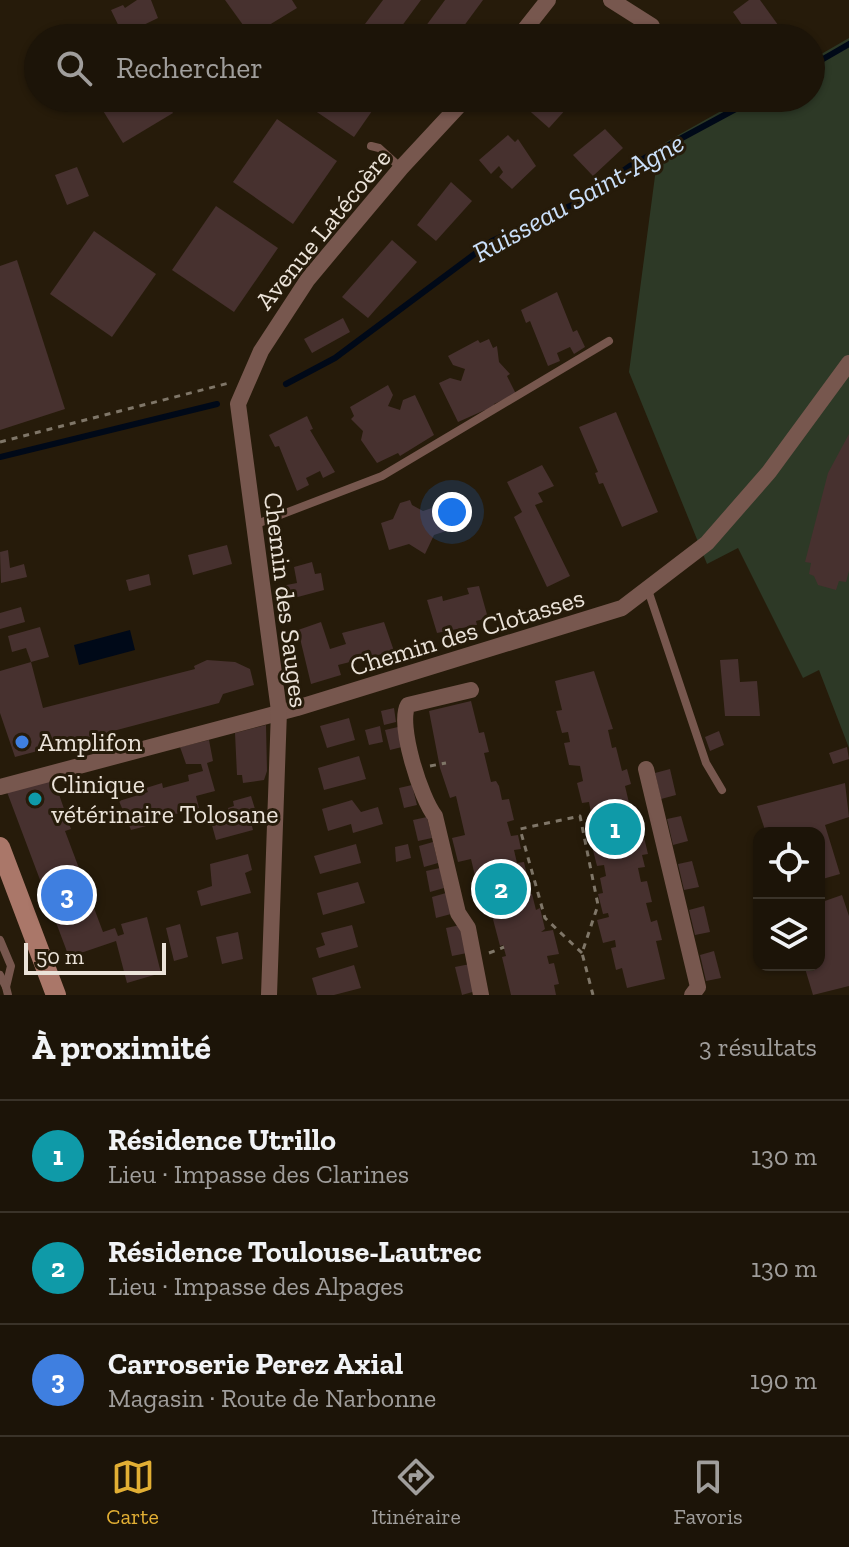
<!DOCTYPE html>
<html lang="fr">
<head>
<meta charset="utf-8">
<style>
  :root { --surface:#1c1408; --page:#292116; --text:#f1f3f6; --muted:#a09e9c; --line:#3a3329; --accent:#e2af34 }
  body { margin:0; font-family:"Zilla Slab",serif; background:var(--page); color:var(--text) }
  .controls { position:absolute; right:24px; bottom:24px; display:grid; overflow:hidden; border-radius:16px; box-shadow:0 2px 6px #0004 }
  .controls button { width:72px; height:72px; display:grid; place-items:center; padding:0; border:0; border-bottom:2px solid var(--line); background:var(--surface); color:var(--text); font:40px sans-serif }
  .scale { position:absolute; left:24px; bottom:20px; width:142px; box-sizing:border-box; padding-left:8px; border:4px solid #ebe3d9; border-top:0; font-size:22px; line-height:28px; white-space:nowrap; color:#ebe3d9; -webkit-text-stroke:6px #261b0a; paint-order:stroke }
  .you { position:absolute; left:452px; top:512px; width:28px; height:28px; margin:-20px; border:6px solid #fff; border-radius:50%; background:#1a73e8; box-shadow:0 0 0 12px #1a73e833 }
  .badge { display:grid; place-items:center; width:52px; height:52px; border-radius:50%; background:var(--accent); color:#fff; font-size:26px; font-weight:700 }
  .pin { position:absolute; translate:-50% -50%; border:4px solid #fff; box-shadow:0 2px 8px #0006 }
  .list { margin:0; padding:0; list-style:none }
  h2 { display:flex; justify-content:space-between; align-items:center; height:104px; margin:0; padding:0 32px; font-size:34px }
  h2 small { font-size:26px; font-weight:400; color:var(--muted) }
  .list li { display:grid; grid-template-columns:52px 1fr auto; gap:24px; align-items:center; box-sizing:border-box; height:112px; padding:0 32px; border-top:2px solid var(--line) }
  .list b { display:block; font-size:30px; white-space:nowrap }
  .list p { margin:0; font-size:26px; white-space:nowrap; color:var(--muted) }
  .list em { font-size:26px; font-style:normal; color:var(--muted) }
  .icon { flex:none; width:44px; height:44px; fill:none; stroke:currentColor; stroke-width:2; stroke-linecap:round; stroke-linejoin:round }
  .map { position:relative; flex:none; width:849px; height:995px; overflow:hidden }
  .search { position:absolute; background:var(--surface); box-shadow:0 2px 6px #0004; left:24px; right:24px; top:24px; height:88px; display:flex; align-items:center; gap:20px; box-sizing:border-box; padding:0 28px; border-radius:44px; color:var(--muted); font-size:30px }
  .sheet { height:440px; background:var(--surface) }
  nav { display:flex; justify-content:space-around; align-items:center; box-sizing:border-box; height:112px; border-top:2px solid var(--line); background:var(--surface); font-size:22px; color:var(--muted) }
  nav a { display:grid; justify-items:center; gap:4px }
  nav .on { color:var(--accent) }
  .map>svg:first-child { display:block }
</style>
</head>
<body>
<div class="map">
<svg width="849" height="995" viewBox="0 0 849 995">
  <rect width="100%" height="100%" fill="#261b0a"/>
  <polygon fill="#2d3926" points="849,38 849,748 819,670 803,678 738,548 707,564 629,372 659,146 744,98 811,98 811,60"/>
  <polygon fill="#000918" points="130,630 135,650 79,665 74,645"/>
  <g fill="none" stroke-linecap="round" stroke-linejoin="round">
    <g stroke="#000918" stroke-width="6">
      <polyline points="811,66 849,44"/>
      <polyline points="286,384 335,358 492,241 581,201 630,166 756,98"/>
      <polyline points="0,457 217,404"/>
    </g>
  </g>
  <g fill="#47312f">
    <polygon points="137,0 151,0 158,18 123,35 111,10 123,5 125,8"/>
    <polygon points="225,0 292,0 297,8 251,36"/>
    <polygon points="383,0 421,0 393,38 384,38 365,24"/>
    <polygon points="445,0 483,0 455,38 417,38"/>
    <polygon points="749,0 760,0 786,36 751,38 733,12"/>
    <polygon points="576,24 593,38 564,38"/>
    <polygon points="101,98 164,98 173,113 123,143 97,101"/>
    <polygon points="296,98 381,98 354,137"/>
    <polygon points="515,98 556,98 567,108 549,128"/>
    <polygon points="277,119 337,161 293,224 233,182"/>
    <polygon points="605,129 623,148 593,176 573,155"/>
    <polygon points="508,135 515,142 518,139 536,166 512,189 499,177 503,172 499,166 491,174 479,160"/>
    <polygon points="77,167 89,196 67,205 55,175"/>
    <polygon points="451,182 472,201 436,241 417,225"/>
    <polygon points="216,206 278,248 234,312 172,270"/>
    <polygon points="94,231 156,274 112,337 50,294"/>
    <polygon points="392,240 417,262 368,318 342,297"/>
    <polygon points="17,260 65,409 0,430 0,266"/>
    <polygon points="557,292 573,332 577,330 585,347 574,354 570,347 557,353 560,361 548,366 530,321 526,323 521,310"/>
    <polygon points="343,318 350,332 312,353 304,339"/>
    <polygon points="489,339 493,348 497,346 499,362 510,374 507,376 516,394 494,404 496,409 486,414 485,410 458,422 439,383 450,378 461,381 465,369 453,365 448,356 478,340 480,343"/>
    <polygon points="388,385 393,395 388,406 400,410 403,400 415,395 434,435 400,456 398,453 377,463 361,440 363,431 351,419 354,416 350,407"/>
    <polygon points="616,412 658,512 622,527 603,483 599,484 595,473 598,472 579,427"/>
    <polygon points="307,416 313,429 310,430 335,472 323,478 320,471 306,478 309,485 297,491 279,446 275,447 269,435"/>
    <polygon points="849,434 849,571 846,582 839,581 836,590 818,585 814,576 809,574 811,563 805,562 828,473"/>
    <polygon points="542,465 554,486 538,493 543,502 535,505 570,576 547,587 514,517 522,512 507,482"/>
    <polygon points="410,500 412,505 423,511 438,506 446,531 434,535 425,554 409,544 389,550 381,523 393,519 400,503"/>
    <polygon points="227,545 232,564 193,575 188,555"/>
    <polygon points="8,550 10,568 24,564 27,577 1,583 0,552"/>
    <polygon points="312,562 315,574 321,573 324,590 279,602 276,587 297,583 294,567"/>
    <polygon points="149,574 151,585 129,591 126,580"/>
    <polygon points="479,586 488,618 476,621 477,625 437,633 427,600 442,596 443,601 469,594 467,588"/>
    <polygon points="21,607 25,622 0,629 0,613"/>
    <polygon points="321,622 330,649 346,644 342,633 384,622 394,651 338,665 341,675 311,684 298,630"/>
    <polygon points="40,627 49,657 31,662 26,648 12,652 8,636"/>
    <polygon points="738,659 740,682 757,681 760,716 725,716 720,660"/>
    <polygon points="207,660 235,662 250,669 254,685 223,694 219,703 15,757 0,713 0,671 31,662 43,708 195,669 194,666"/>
    <polygon points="594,671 613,729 608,730 612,748 616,747 622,771 627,769 631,784 625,786 630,807 636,806 641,826 635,827 637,834 643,833 648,854 642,855 645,867 638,868 641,882 647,881 652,902 646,903 651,922 657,920 662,940 656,941 665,979 627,988 622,968 616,970 611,948 616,947 615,940 603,943 597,920 609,917 608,913 603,914 598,894 603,893 600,878 606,876 604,865 597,866 592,846 599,844 595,831 589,832 586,819 592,818 589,802 582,803 577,783 583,781 580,766 569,765 564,743 570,742 568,732 562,733 556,711 562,710 555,681"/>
    <polygon points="471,701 479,733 484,732 489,752 484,753 491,782 496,781 499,786 502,800 509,799 514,820 507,822 511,836 518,835 521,849 514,850 517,863 524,862 529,884 522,885 525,895 532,894 536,910 540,908 545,929 541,932 553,930 559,954 547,956 549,964 554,963 559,984 554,985 556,995 511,995 502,957 506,956 503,945 500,946 489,904 482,906 471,859 458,862 452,838 465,835 456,796 450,798 440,768 429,711"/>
    <polygon points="394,708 396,722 384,725 381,711"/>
    <polygon points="349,718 355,740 327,748 320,726"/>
    <polygon points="266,725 267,771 264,780 243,783 242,775 237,775 235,733"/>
    <polygon points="380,726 383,742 369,745 365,730"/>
    <polygon points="398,727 402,747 390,750 385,730"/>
    <polygon points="719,731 724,745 710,751 705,737"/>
    <polygon points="209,740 213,761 207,763 215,791 196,796 199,808 152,820 154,824 131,830 119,801 148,792 146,788 162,783 163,788 189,781 188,775 203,771 201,764 186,764 180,747"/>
    <polygon points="847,747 849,759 833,764 829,753"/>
    <polygon points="359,756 366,779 324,790 318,768"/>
    <polygon points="670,769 676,795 661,799 655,773"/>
    <polygon points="112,779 115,790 101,794 97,783"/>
    <polygon points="54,780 71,829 65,831 103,932 115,928 118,936 124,934 121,924 147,917 161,973 127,983 116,941 69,957 7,792"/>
    <polygon points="845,783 849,817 825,825 840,874 819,880 819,833 766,833 757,806"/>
    <polygon points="412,785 417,805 404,808 399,788"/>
    <polygon points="251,796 255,809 248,811 253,830 216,840 210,818 229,813 228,808 234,806 233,801"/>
    <polygon points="352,800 361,812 378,807 383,824 353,833 351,824 328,831 322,809"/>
    <polygon points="681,816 688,841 673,845 667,819"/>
    <polygon points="427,817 432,838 418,841 413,820"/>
    <polygon points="433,842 438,863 424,867 419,846"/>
    <polygon points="356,844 361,863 320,874 314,856"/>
    <polygon points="408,844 411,858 396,862 395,847"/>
    <polygon points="248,854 252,870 245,873 251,893 201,906 197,891 212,886 210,864"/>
    <polygon points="692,861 699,887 684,890 678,864"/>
    <polygon points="440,868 444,888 430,892 426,871"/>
    <polygon points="358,882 365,903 323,915 317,893"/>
    <polygon points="446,893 451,914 436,918 432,897"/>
    <polygon points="842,895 849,916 849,986 813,995 804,965 819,965 819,903"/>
    <polygon points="704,906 710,932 695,935 689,910"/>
    <polygon points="180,924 188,957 174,961 166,928"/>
    <polygon points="352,925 358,947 319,958 316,948 325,945 321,933"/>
    <polygon points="460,925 467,953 452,956 446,928"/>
    <polygon points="238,932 243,959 222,964 216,937"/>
    <polygon points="714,951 721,978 706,981 700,955"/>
    <polygon points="470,964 476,991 462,995 455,967"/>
    <polygon points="354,965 361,988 334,995 317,995 312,978"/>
  </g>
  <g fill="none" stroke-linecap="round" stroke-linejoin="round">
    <g stroke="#7f7668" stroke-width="3" stroke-dasharray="6 6" stroke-linecap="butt">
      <polyline points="0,442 229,383"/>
      <polyline points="430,766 446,763"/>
      <polyline points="489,953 504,947"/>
      <polyline points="582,953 545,918 520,829 580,816 598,905 582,953 593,995"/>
    </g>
    <g stroke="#77574e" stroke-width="8">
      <polyline points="371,146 379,148 401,168"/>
      <polyline points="254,525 382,476 609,341"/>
      <polyline points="648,590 706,763 722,790"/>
      <polyline points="0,940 11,966 6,987 8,995"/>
      <polyline points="0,975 6,987"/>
    </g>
    <g stroke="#77574e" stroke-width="16">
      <polyline points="611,0 652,26"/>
      <polyline points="518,38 548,0"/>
      <path d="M471,690L408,705C397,724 421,799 435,816L458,913L468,928L481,995"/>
      <polyline points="646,769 698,987 692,995"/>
      <polyline points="0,787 297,708 622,608 707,543 769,472 849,363"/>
      <polyline points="269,995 279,711 238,404 261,351 308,279 401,168 466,98"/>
    </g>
    <polyline stroke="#aa7769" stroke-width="20" points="0,847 56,995"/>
  </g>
  <circle fill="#3f7fe0" stroke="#261b0a" stroke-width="3" cx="22" cy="742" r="8"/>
  <circle fill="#0f9aa8" stroke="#261b0a" stroke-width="3" cx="35" cy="799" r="8"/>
  <g text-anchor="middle" stroke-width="6" stroke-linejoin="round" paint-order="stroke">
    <g font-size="26" fill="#ebe3d9" stroke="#261b0a">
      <text transform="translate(323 229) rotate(-51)" y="9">Avenue Latécoère</text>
      <text transform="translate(286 600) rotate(83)" y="9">Chemin des Sauges</text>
      <text transform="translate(467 632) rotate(-17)" y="9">Chemin des Clotasses</text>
    </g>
    <g font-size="26" fill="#ebe3d9" stroke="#261b0a" text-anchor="start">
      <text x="38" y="751">Amplifon</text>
      <text x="51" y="793">Clinique<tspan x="51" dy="30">vétérinaire Tolosane</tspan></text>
    </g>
    <g font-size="28" font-style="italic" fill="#cbe0fa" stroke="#261b0a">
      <text transform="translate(578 197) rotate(-29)" y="10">Ruisseau Saint-Agne</text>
    </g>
  </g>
</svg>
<div class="controls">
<button><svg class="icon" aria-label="locate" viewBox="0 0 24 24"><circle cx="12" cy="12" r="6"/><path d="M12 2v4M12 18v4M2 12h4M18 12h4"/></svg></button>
<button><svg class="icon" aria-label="layers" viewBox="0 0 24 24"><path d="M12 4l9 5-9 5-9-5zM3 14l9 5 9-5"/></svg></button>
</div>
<div class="scale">50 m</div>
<div class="you"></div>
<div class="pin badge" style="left:615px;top:829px;background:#0f9aa8">1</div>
<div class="pin badge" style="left:501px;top:889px;background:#0f9aa8">2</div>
<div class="pin badge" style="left:67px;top:895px;background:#3f7fe0">3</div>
<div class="search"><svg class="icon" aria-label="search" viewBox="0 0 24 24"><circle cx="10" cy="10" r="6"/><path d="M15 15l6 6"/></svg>Rechercher</div>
</div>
<section class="sheet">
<h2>À proximité<small>3 résultats</small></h2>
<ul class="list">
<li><span class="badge" style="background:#0f9aa8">1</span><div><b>Résidence Utrillo</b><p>Lieu · Impasse des Clarines</p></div><em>130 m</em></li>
<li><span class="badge" style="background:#0f9aa8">2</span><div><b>Résidence Toulouse-Lautrec</b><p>Lieu · Impasse des Alpages</p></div><em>130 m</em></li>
<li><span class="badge" style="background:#3f7fe0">3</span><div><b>Carroserie Perez Axial</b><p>Magasin · Route de Narbonne</p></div><em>190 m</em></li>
</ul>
</section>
<nav>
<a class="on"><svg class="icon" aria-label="map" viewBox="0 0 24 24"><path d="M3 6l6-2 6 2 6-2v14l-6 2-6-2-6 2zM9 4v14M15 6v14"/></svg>Carte</a>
<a><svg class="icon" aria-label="directions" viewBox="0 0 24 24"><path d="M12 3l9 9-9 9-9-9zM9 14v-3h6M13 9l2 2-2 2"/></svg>Itinéraire</a>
<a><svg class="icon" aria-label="saved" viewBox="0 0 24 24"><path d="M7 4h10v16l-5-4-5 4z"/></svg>Favoris</a>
</nav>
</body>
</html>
